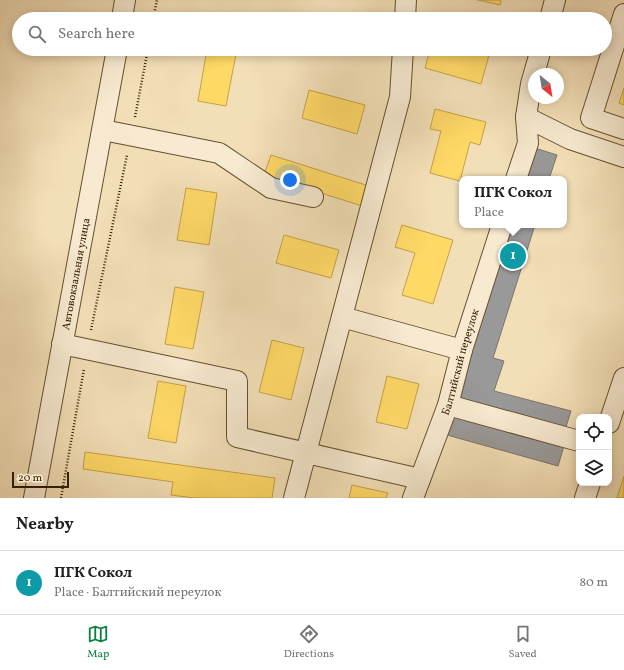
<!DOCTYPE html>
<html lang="en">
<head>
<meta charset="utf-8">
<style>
  :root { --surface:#fff; --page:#f6f6f6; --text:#202124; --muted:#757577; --line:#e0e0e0; --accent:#0b8043 }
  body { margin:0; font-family:Vollkorn,serif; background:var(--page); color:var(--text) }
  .controls { position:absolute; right:12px; bottom:12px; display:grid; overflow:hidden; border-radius:8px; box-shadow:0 2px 10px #0003 }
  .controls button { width:36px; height:36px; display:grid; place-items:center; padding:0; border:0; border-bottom:1px solid var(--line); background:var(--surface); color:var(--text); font:20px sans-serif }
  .compass { position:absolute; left:528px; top:68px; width:36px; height:36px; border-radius:50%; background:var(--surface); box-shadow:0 2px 10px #0003; rotate:150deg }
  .scale { position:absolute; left:12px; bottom:10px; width:57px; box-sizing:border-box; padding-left:4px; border:2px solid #362100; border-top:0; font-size:11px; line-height:14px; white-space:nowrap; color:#362100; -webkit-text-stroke:3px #f7ead0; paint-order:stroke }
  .you { position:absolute; left:290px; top:180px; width:14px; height:14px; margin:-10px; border:3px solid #fff; border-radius:50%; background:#1a73e8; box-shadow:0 0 0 6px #1a73e833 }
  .badge { display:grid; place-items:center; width:26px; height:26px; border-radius:50%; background:var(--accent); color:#fff; font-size:13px; font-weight:700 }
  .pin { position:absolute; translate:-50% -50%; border:2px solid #fff; box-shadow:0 1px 4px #0006 }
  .popup { position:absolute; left:459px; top:176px; width:108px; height:52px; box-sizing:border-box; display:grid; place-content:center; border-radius:8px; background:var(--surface); filter:drop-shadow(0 1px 3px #0005); font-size:13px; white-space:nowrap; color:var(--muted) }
  .popup b { font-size:15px; color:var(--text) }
  .popup::after { content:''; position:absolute; left:50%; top:100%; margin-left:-8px; border:8px solid transparent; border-top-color:var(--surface) }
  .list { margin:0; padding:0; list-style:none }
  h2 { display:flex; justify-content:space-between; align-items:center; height:52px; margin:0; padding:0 16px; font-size:17px }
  h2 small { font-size:13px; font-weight:400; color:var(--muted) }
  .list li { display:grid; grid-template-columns:26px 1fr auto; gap:12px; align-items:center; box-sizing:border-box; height:64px; padding:0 16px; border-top:1px solid var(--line) }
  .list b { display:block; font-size:15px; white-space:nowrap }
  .list p { margin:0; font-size:13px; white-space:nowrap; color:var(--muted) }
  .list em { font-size:13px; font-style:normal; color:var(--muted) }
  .icon { flex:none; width:22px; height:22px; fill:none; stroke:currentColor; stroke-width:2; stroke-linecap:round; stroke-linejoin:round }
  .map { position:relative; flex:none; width:624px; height:498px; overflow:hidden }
  .search { position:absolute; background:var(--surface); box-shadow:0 2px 10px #0003; left:12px; right:12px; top:12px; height:44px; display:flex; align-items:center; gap:10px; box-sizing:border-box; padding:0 14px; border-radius:22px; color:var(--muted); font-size:15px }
  .sheet { height:116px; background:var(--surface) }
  nav { display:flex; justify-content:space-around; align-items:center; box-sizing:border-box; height:56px; border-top:1px solid var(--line); background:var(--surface); font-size:11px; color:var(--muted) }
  nav a { display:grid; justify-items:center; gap:2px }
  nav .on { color:var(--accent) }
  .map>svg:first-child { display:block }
</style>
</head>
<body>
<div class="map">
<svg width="624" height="498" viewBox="0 0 624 498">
  <rect width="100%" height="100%" fill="#f3dfb7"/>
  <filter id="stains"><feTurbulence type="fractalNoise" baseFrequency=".005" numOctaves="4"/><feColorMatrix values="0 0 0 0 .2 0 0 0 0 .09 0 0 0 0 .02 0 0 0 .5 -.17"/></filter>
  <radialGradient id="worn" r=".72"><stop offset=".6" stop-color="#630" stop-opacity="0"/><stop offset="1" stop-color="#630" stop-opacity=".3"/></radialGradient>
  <g fill="#ffd966" stroke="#c3a247">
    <polygon points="478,0 501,0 500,5"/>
    <polygon points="207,49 237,49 226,106 198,101"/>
    <polygon points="333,49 357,49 356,54"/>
    <polygon points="430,49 466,49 489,55 481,84 425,68"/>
    <polygon points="624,88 624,105 619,103"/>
    <polygon points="309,90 365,105 357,134 302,118"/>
    <polygon points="435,109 486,122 480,145 470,142 460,181 430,173 441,131 430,129"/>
    <polygon points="271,155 369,186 362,206 264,175"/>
    <polygon points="186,188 217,193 209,245 177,240"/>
    <polygon points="402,225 453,240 433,304 402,295 415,253 395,247"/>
    <polygon points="284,235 339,250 331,278 276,263"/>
    <polygon points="175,287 204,292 193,349 165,344"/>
    <polygon points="272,340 304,348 291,400 259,392"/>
    <polygon points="387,376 419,384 407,429 376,422"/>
    <polygon points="158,381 186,386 176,443 148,438"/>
    <polygon points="85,452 275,478 272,498 194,498 171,495 173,482 83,469"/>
    <polygon points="624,476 624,498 617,498"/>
    <polygon points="352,485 388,493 386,498 349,498"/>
  </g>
  <g fill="#999" stroke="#7b756b">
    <polygon points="535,148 557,155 549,179 526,179"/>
    <polygon points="511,225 535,225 493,358 504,361 494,391 571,411 565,430 456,400"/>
    <polygon points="453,415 564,446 558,466 447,435"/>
  </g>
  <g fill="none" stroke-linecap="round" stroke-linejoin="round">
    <g stroke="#65502e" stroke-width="22">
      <g id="minor">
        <polyline points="624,14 591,118 624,129"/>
        <polyline points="122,19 125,0"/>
        <polyline points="405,19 406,0"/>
        <polyline points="550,19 555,0"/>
        <polyline points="526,117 570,139 624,157"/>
        <polyline points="103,130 219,153 271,188 313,197"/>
        <polyline points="516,179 528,143 526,117 531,84 541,49"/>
        <polyline points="342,317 462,350"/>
        <polyline points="62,344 237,381 237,437 420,479"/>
        <polyline points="448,405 579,441"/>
        <polyline points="609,423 624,378"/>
        <path id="s1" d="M34,498L117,49"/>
        <polyline points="294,498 400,97 403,49"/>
        <path id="s2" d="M413,498L448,405L462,350L502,225"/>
        <polyline points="585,498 590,483"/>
      </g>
    </g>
    <g stroke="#362100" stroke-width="2.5" stroke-dasharray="1 2" stroke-linecap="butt">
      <polyline points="153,19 157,0"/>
      <polyline points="135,117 148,49"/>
      <polyline points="91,330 127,155"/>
      <polyline points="61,498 84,369"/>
    </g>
    <use href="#minor" stroke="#f7ead0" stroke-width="20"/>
  </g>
  <g text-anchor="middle" stroke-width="4" stroke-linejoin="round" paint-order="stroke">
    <g font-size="11" fill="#362100" stroke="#f7ead0">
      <text dy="4" stroke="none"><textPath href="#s1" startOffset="228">Автовокзальная улица</textPath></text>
      <text dy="4" stroke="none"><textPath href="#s2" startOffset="144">Балтийский переулок</textPath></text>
    </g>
  </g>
  <rect width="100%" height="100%" filter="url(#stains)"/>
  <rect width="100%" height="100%" fill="url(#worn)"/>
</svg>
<div class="controls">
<button><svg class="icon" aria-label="locate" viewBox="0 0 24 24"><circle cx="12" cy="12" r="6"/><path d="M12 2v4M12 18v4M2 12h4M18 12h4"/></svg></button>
<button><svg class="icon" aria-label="layers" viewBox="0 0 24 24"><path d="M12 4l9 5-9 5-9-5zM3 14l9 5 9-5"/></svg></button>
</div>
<svg class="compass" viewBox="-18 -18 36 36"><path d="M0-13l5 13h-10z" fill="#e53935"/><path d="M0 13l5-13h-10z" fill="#757577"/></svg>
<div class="scale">20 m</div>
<div class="you"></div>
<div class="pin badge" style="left:513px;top:256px;background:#0f9aa8">1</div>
<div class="popup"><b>ПГК Сокол</b>Place</div>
<div class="search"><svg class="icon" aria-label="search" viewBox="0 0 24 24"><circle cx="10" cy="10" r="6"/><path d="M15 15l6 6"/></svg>Search here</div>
</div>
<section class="sheet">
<h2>Nearby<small></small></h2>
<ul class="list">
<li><span class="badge" style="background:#0f9aa8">1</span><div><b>ПГК Сокол</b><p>Place · Балтийский переулок</p></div><em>80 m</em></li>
</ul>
</section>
<nav>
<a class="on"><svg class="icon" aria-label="map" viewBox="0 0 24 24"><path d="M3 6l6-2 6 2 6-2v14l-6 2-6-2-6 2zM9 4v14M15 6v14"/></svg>Map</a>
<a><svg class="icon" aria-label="directions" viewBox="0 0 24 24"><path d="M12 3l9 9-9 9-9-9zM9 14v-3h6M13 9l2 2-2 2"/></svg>Directions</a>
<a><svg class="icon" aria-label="saved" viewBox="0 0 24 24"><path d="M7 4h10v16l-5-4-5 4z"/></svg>Saved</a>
</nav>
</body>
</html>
